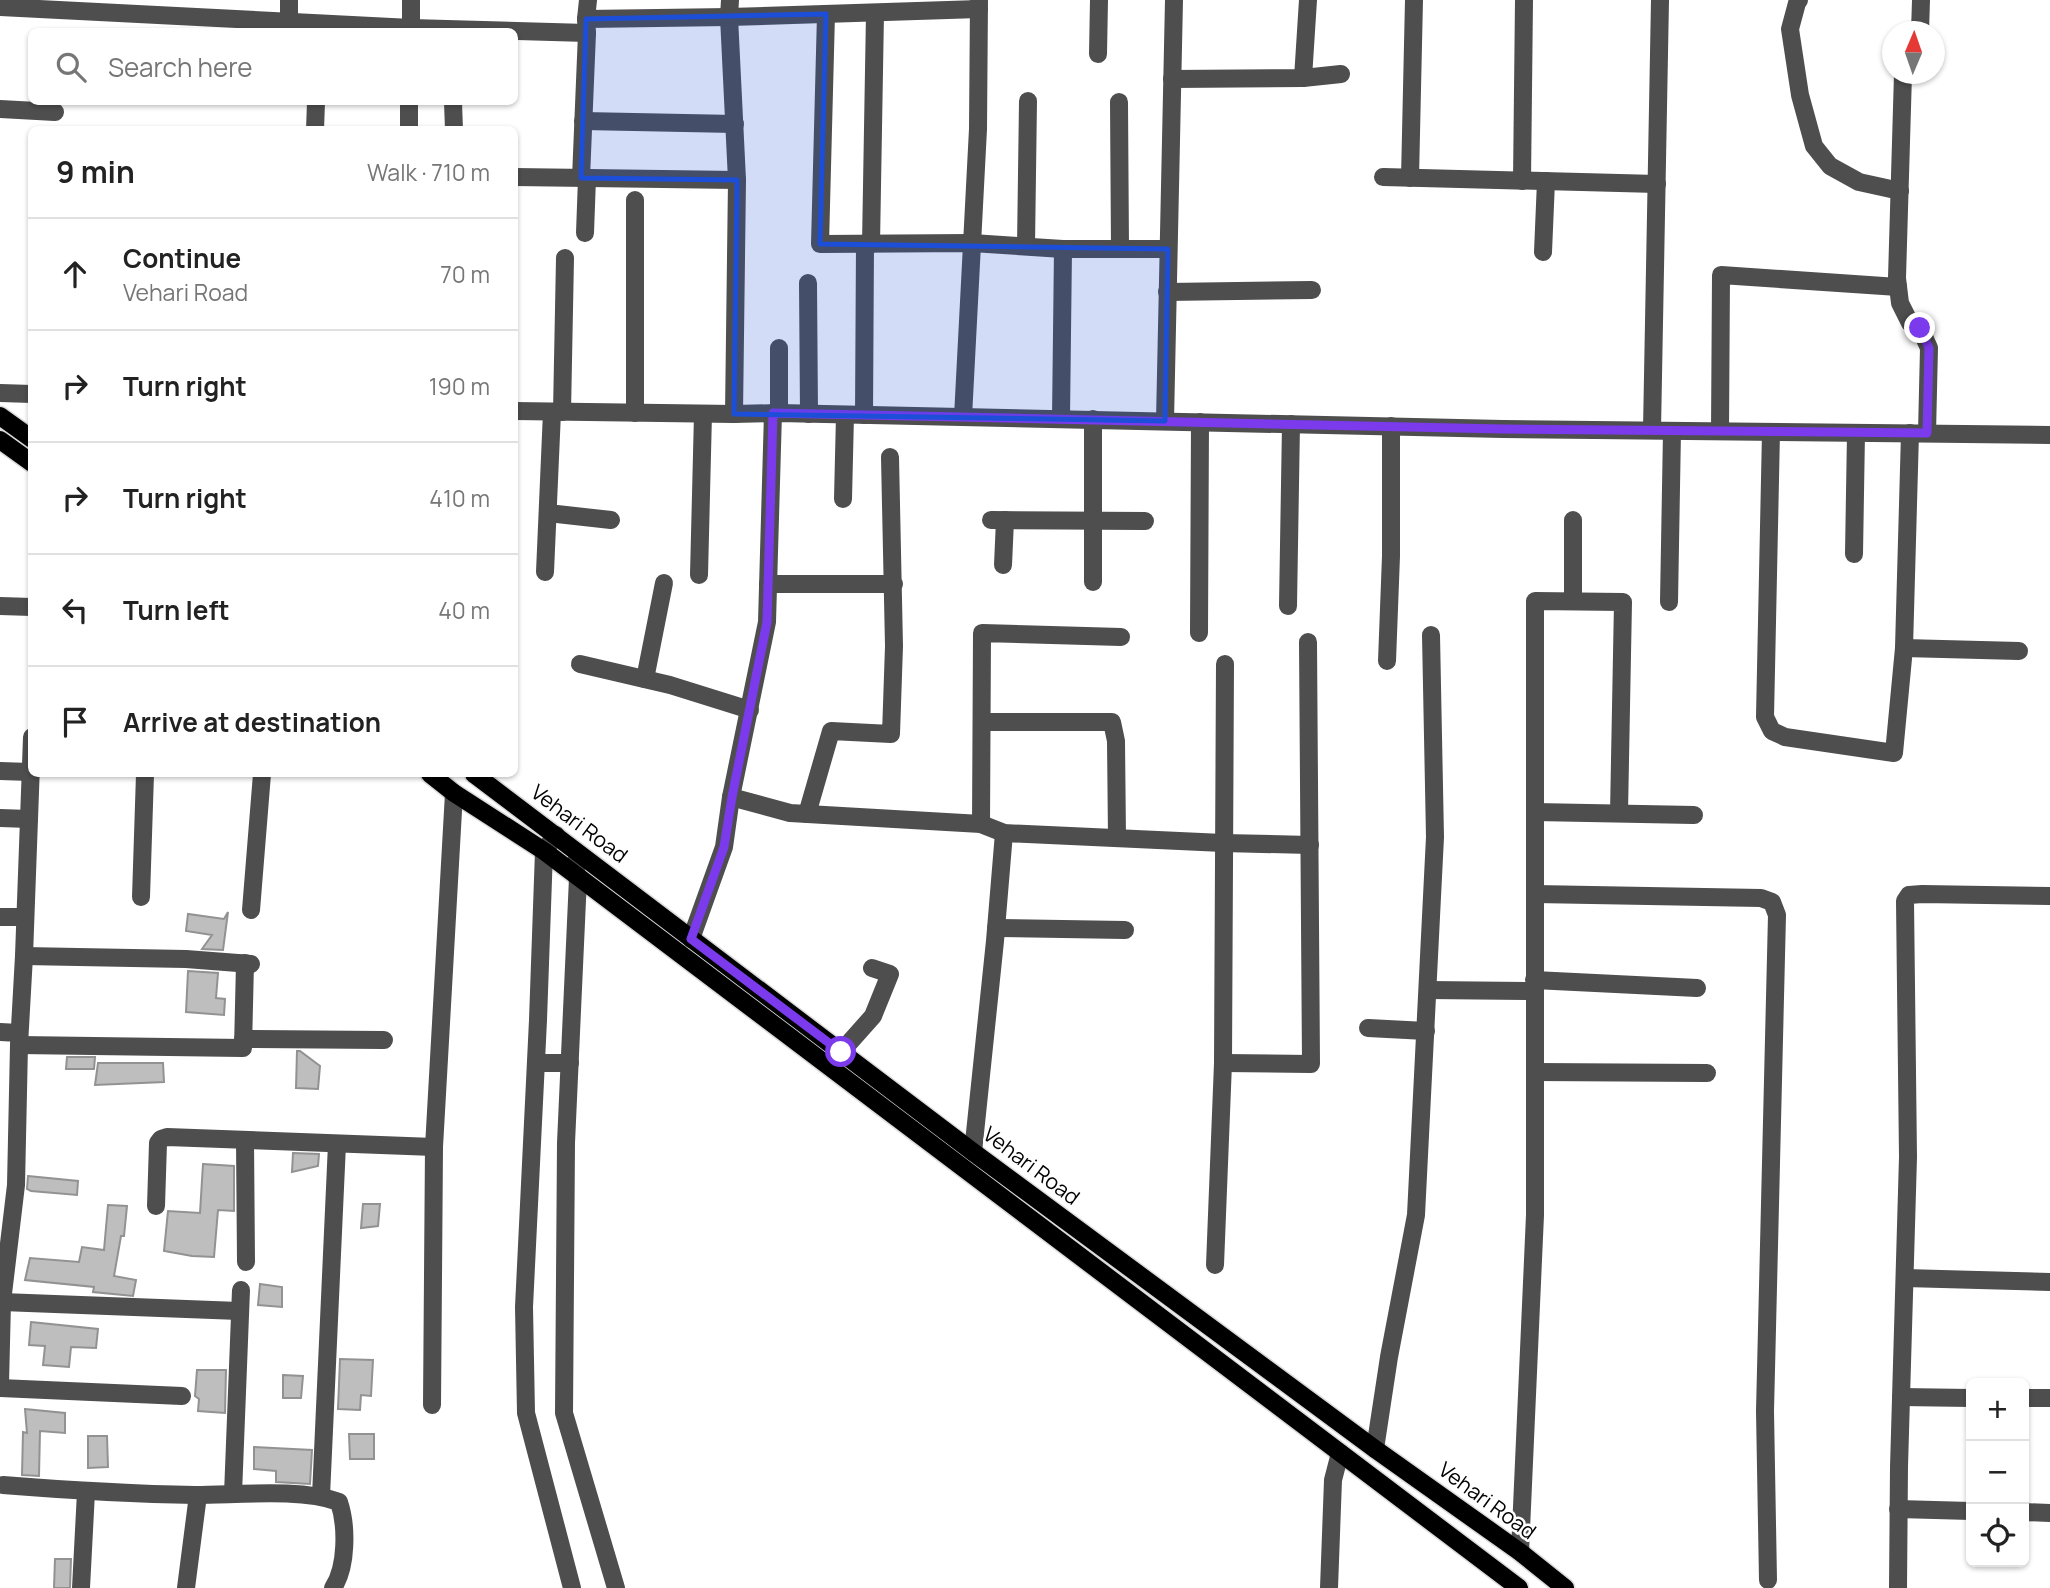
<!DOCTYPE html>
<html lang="en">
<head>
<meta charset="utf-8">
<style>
  :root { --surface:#fff; --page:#f6f6f6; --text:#222; --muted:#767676; --line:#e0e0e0 }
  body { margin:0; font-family:Manrope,sans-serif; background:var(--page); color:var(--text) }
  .controls { position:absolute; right:21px; bottom:21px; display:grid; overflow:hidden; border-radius:10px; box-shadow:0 2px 5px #0004 }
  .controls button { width:63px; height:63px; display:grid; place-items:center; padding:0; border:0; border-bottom:2px solid var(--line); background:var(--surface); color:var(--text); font:35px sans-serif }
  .compass { position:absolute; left:1882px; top:21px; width:63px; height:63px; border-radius:50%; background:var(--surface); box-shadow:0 2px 5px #0004; rotate:2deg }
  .stop { position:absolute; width:21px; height:21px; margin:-16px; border:5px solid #7c3aed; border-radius:50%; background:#fff }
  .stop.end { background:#7c3aed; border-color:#fff; box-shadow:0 2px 7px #0008 }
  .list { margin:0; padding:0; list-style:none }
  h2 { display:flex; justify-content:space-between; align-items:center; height:91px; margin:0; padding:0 28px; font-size:30px }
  h2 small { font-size:23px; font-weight:400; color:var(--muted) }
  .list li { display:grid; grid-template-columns:46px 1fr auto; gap:21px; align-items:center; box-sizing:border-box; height:112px; padding:0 28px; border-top:2px solid var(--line) }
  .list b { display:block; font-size:26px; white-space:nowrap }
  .list p { margin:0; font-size:23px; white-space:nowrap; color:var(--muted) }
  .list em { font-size:23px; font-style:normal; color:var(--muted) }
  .icon { flex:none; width:38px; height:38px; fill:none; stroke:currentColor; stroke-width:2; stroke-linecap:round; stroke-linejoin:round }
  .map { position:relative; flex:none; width:2050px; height:1588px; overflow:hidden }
  .search { position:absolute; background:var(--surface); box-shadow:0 2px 5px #0004; left:28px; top:28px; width:490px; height:77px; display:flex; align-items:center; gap:18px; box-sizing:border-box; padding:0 24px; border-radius:10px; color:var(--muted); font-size:26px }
  .panel { position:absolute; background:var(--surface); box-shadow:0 2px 5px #0004; left:28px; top:126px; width:490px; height:651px; border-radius:10px }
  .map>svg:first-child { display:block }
</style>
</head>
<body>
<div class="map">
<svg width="2050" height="1588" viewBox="0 0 2050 1588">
  <rect width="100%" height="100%" fill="#fff"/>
  <g fill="#bebebe" stroke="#929292" stroke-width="2">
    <polygon points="228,912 223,950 202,949 212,935 186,931 188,914 224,919"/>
    <polygon points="188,971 218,973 216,998 225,999 224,1015 186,1012"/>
    <polygon points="297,1051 300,1051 320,1066 318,1089 296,1088"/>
    <polygon points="67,1057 95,1057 94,1069 66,1069"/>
    <polygon points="98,1063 163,1063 164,1082 95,1085"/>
    <polygon points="293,1153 319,1154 318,1166 292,1172"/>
    <polygon points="203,1164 234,1166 234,1211 218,1210 214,1257 192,1256 164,1251 168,1211 200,1213"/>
    <polygon points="28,1176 78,1181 77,1195 31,1191 27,1189"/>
    <polygon points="363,1204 380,1204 378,1226 361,1228"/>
    <polygon points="108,1205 127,1206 124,1236 121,1236 114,1276 136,1280 133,1296 93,1292 94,1287 25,1280 30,1258 79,1262 82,1247 104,1250"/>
    <polygon points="260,1284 282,1287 282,1307 258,1305"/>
    <polygon points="31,1322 98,1329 96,1348 71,1347 69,1367 43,1365 45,1346 29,1345"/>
    <polygon points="340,1359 373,1360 371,1396 361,1395 360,1410 338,1409"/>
    <polygon points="197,1370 226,1370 225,1413 198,1411 199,1399 195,1396"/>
    <polygon points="283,1375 303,1376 301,1398 283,1398"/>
    <polygon points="25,1409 65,1413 65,1433 40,1431 39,1476 22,1475 23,1432 27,1433"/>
    <polygon points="349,1434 374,1434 374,1459 350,1459"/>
    <polygon points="88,1436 107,1436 108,1467 88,1468"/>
    <polygon points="254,1447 312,1450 310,1484 276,1482 276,1471 254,1469"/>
    <polygon points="55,1559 71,1559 70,1588 54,1588"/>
  </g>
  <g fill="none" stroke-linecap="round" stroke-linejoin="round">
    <g stroke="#dbdbdb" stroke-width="21">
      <g id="major">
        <polyline points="0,416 32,439"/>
        <polyline points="0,440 32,463"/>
        <polyline points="430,774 454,793 544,851 1519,1588"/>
        <polyline points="474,774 973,1152 1375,1449 1520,1552 1565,1588"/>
      </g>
    </g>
    <g stroke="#4e4e4e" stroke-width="18">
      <polyline points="730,0 729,17 737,180 734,414"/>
      <polyline points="1799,0 1797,3 1790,29 1800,95 1814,146 1830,166 1859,182 1900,191"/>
      <polyline points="0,7 411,28 587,33"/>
      <polyline points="826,14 820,244 972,243 1063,249"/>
      <polyline points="586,19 729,17 979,9"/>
      <polyline points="289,22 289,0"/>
      <polyline points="411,32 411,0"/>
      <polyline points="1920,32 1921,0"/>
      <polyline points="1098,54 1099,0"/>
      <polyline points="1903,74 1897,278 1900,303 1910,323 1920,328 1929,348 1927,433"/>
      <polyline points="1303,78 1308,0"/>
      <polyline points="1172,79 1303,78 1341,74"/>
      <polyline points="453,102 454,130"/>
      <polyline points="1119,102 1120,249"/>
      <polyline points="0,109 55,112"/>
      <polyline points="583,121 735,124"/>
      <polyline points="315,130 316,102"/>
      <polyline points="409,130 409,102"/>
      <polyline points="514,177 737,180"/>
      <polyline points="1383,177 1657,184"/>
      <polyline points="581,178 587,33 586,19 588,0"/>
      <polyline points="1410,178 1414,0"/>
      <polyline points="1522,181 1524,0"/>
      <polyline points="585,233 587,178"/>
      <polyline points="871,244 875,13"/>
      <polyline points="1026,246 1028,101"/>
      <polyline points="1543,252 1546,181"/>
      <polyline points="808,283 809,414"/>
      <polyline points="1167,292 1312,290"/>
      <polyline points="0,393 32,394"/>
      <polyline points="514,411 734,414 779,413 1503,429 2050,435"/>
      <polyline points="562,412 565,258"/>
      <polyline points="635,413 635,200"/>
      <polyline points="779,413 779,348"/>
      <polyline points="864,415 865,244"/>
      <polyline points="963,417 978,129 979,0"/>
      <polyline points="1061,418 1063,249 1168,249"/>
      <polyline points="1093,419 1093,582"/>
      <polyline points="1165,421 1174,0"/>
      <polyline points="1652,430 1660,0"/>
      <polyline points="1720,431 1721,275 1898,287"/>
      <polyline points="1771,432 1765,717 1772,731 1785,737 1894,753 1904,648 1910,433"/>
      <polyline points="843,499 845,415"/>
      <polyline points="548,513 611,520"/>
      <polyline points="991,520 1145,521"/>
      <polyline points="1854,554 1856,433"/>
      <polyline points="1003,565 1005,520"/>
      <polyline points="545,572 552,412"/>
      <polyline points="699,575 703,414"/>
      <polyline points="768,584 894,584"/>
      <polyline points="1573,601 1573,520"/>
      <polyline points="1669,602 1672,431"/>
      <polyline points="0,606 32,607"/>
      <polyline points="1288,606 1291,424"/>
      <polyline points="1199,633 1200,422"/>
      <polyline points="1904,648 2019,651"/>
      <polyline points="1387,661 1391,556 1391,426"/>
      <polyline points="580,664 670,685 750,710"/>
      <polyline points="645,679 664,583"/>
      <polyline points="982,722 1112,722 1116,741 1117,838"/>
      <polyline points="0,771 30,772"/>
      <polyline points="731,797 790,813 981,824 1004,833 1223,843 1310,845"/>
      <polyline points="1535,812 1694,815"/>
      <polyline points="807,814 831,731 891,734 894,646 890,457"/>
      <polyline points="0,818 29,819"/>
      <polyline points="981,824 982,633 1121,637"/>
      <polyline points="556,835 544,851 538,1020 524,1307 526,1413 572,1588"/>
      <polyline points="574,864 578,878 566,1143 564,1413 616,1588"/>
      <polyline points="1535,894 1761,898 1772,902 1777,915 1765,1411 1768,1580"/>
      <polyline points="141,897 145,774"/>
      <polyline points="251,910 262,774"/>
      <polyline points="0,917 25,917"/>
      <polyline points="996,928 1125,930"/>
      <polyline points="691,939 724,847 731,797 767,622 773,413"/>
      <polyline points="24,956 186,959 251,964"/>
      <polyline points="1534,980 1697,988"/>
      <polyline points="1428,990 1535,991"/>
      <polyline points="1368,1028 1426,1031"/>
      <polyline points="0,1032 19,1033"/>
      <polyline points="243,1039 384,1040"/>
      <polyline points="19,1045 243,1048 245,963"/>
      <polyline points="841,1052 873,1016 890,974 872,968"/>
      <polyline points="536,1063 570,1063"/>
      <polyline points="1223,1063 1311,1064 1308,642"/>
      <polyline points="1535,1072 1707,1073"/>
      <polyline points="245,1140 246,1262"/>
      <polyline points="973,1152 995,941 1004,833"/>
      <polyline points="156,1206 158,1143 161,1139 167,1137 434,1147"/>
      <polyline points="1215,1265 1223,1063 1225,664"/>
      <polyline points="1905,1278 2050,1282"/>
      <polyline points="2,1302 239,1311"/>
      <polyline points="0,1384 2,1302 16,1185 19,1045 24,956 32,737"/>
      <polyline points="0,1388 182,1396"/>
      <polyline points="1901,1397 1971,1398"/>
      <polyline points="2024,1398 2050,1398"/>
      <polyline points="432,1405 434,1147 454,793"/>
      <polyline points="1375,1449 1389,1357 1416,1215 1435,837 1431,635"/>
      <path d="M3,1485C67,1490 131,1494 195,1495C238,1495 300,1488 339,1502C347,1526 347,1567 333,1588"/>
      <polyline points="233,1494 241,1290"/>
      <polyline points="321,1496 337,1144"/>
      <polyline points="1898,1509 1971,1511"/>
      <polyline points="2024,1512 2050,1513"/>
      <polyline points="1520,1552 1535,1215 1535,601 1623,602 1619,813"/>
      <polyline points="81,1588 86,1492"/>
      <polyline points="186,1588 198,1495"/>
      <polyline points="1329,1588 1333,1480 1340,1453"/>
      <polyline points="1898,1588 1899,1467 1908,1157 1905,901 1909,895 1922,894 2050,896"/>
    </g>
    <use href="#major" stroke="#000" stroke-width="18"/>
  </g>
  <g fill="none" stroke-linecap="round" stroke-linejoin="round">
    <polyline stroke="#7c3aed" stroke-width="9" points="841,1052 691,939 724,847 732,797 767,622 773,413 1503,429 1927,433 1929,348 1920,328"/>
  </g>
  <path fill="#1d4ed8" fill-opacity="0.2" stroke="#1d4ed8" stroke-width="5" stroke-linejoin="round" d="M826,14L820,244L1168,249L1165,421L734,414L737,180L581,178L586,19Z"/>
  <g text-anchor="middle" stroke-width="5" stroke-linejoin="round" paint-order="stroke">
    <g font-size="21" fill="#000" stroke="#fff">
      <text transform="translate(579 824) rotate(37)" y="7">Vehari Road</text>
      <text transform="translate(1031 1166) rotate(37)" y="7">Vehari Road</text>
      <text transform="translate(1487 1501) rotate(36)" y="7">Vehari Road</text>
    </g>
  </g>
</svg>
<div class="controls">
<button>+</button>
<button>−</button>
<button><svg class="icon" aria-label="locate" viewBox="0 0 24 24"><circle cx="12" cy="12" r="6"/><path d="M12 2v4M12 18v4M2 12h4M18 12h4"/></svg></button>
</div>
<svg class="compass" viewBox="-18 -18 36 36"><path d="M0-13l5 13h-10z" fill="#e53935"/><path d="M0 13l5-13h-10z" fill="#767676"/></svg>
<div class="stop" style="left:841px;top:1052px"></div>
<div class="stop end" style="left:1920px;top:328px"></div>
<div class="search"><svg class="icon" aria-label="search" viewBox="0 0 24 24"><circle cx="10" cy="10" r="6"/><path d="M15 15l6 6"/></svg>Search here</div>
<section class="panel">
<h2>9 min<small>Walk · 710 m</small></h2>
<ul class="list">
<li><svg class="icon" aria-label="ahead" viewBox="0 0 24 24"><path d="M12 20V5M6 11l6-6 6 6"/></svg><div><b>Continue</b><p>Vehari Road</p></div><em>70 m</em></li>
<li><svg class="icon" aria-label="right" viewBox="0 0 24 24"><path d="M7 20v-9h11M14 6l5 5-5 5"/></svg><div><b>Turn right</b></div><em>190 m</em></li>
<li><svg class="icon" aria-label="right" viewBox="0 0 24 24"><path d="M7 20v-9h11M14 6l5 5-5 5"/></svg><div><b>Turn right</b></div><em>410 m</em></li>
<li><svg class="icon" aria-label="left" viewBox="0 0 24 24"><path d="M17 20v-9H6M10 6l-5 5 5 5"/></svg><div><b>Turn left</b></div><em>40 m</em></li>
<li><svg class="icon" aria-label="arrive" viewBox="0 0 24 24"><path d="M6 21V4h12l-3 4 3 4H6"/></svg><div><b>Arrive at destination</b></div></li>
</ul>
</section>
</div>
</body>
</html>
